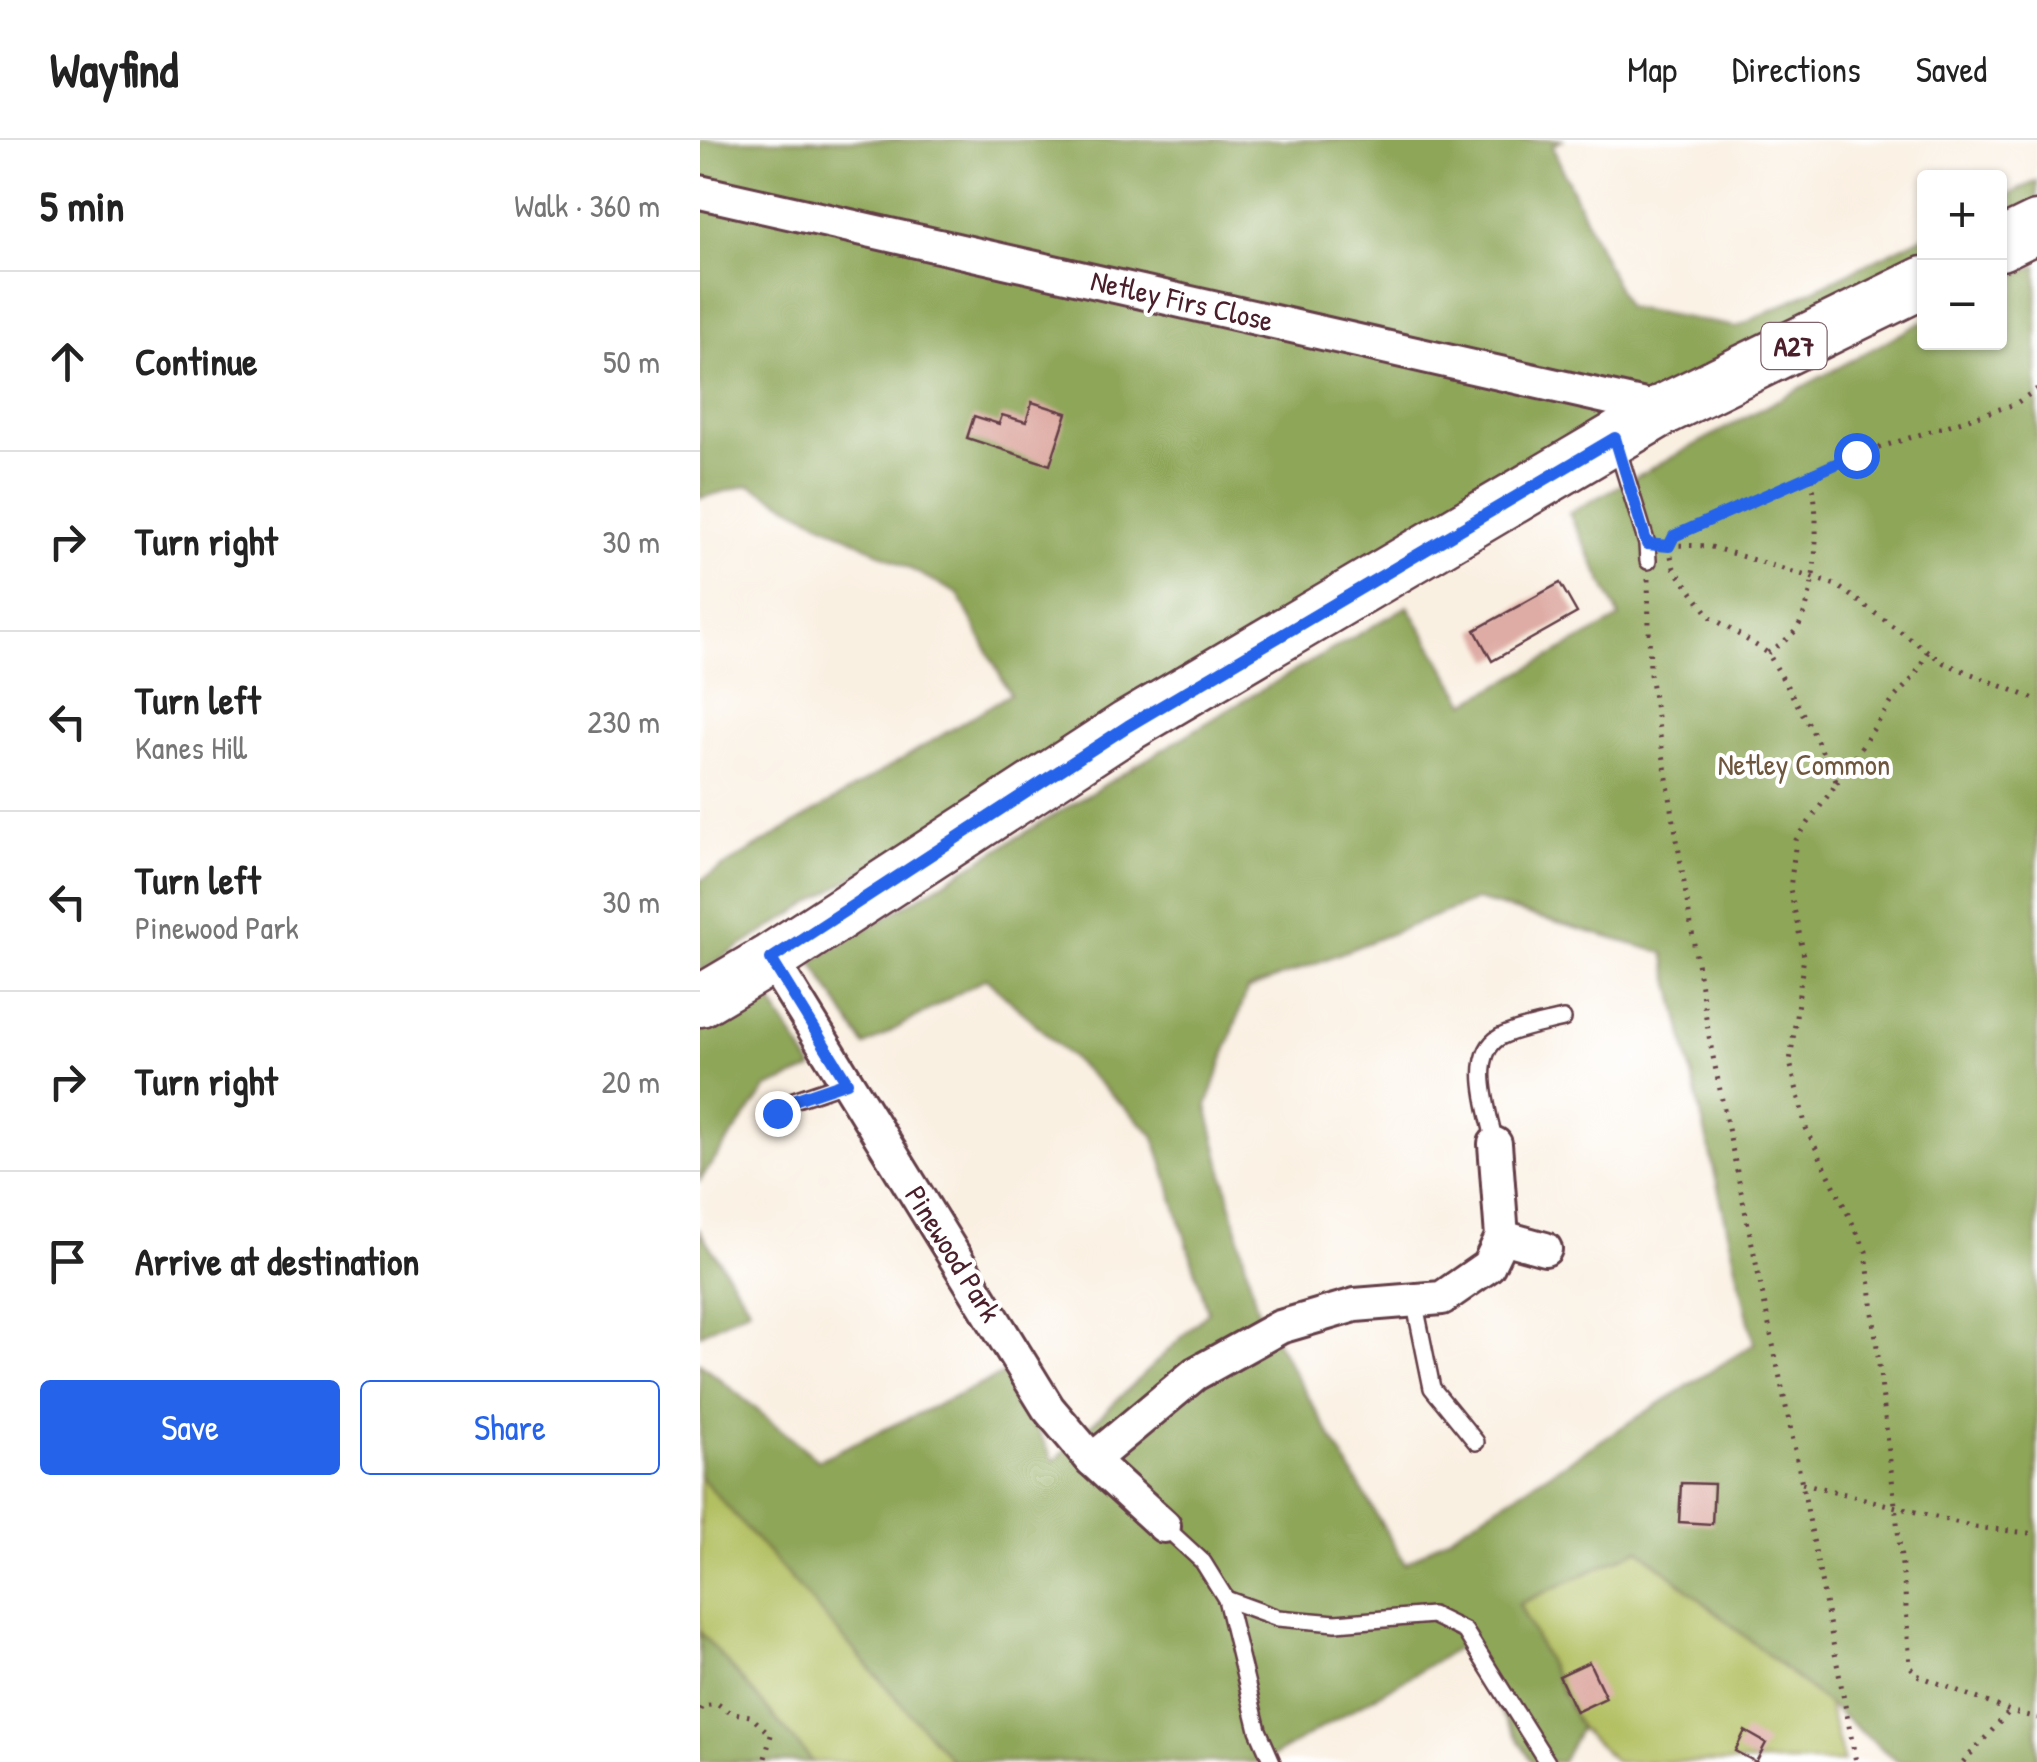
<!DOCTYPE html>
<html lang="en">
<head>
<meta charset="utf-8">
<style>
  :root { --surface:#fff; --page:#f2f2f2; --text:#222; --muted:#767676; --line:#e0e0e0; --accent:#2563eb }
  body { margin:0; font-family:"Patrick Hand",sans-serif; background:var(--page); color:var(--text) }
  .controls { position:absolute; right:30px; top:30px; display:grid; overflow:hidden; border-radius:10px; box-shadow:0 2px 8px #0004 }
  .controls button { width:90px; height:90px; display:grid; place-items:center; padding:0; border:0; border-bottom:2px solid var(--line); background:var(--surface); color:var(--text); font:50px sans-serif }
  .stop { position:absolute; width:30px; height:30px; margin:-22px; border:8px solid #2563eb; border-radius:50%; background:#fff }
  .stop.end { background:#2563eb; border-color:#fff; box-shadow:0 2px 10px #0008 }
  .list { margin:0; padding:0; list-style:none }
  h2 { display:flex; justify-content:space-between; align-items:center; height:130px; margin:0; padding:0 40px; font-size:42px }
  h2 small { font-size:32px; font-weight:400; color:var(--muted) }
  .list li { display:grid; grid-template-columns:65px 1fr auto; gap:30px; align-items:center; box-sizing:border-box; height:180px; padding:0 40px; border-top:2px solid var(--line) }
  .list b { display:block; font-size:38px; white-space:nowrap }
  .list p { margin:0; font-size:32px; white-space:nowrap; color:var(--muted) }
  .list em { font-size:32px; font-style:normal; color:var(--muted) }
  .actions { display:flex; gap:20px; padding:30px 40px }
  .actions a { flex:1; padding:22px 0; border:2px solid var(--accent); border-radius:10px; text-align:center; font-size:35px; color:var(--accent) }
  .actions .main { background:var(--accent); color:#fff }
  .icon { flex:none; width:55px; height:55px; fill:none; stroke:currentColor; stroke-width:2; stroke-linecap:round; stroke-linejoin:round }
  .map { position:relative; flex:none; width:1337px; height:1622px; overflow:hidden }
  header { display:flex; align-items:center; gap:60px; box-sizing:border-box; height:140px; padding:0 50px; background:var(--surface); border-bottom:2px solid var(--line) }
  header strong { font-size:48px }
  nav { display:flex; gap:55px; margin-inline-start:auto; font-size:35px }
  main { display:flex }
  aside { flex:1; background:var(--surface) }
  .map>svg:first-child { display:block }
</style>
</head>
<body>
<header>
<strong>Wayfind</strong>
<nav><a>Map</a><a>Directions</a><a>Saved</a></nav>
</header>
<main>
<aside>
<h2>5 min<small>Walk · 360 m</small></h2>
<ul class="list">
<li><svg class="icon" aria-label="ahead" viewBox="0 0 24 24"><path d="M12 20V5M6 11l6-6 6 6"/></svg><div><b>Continue</b></div><em>50 m</em></li>
<li><svg class="icon" aria-label="right" viewBox="0 0 24 24"><path d="M7 20v-9h11M14 6l5 5-5 5"/></svg><div><b>Turn right</b></div><em>30 m</em></li>
<li><svg class="icon" aria-label="left" viewBox="0 0 24 24"><path d="M17 20v-9H6M10 6l-5 5 5 5"/></svg><div><b>Turn left</b><p>Kanes Hill</p></div><em>230 m</em></li>
<li><svg class="icon" aria-label="left" viewBox="0 0 24 24"><path d="M17 20v-9H6M10 6l-5 5 5 5"/></svg><div><b>Turn left</b><p>Pinewood Park</p></div><em>30 m</em></li>
<li><svg class="icon" aria-label="right" viewBox="0 0 24 24"><path d="M7 20v-9h11M14 6l5 5-5 5"/></svg><div><b>Turn right</b></div><em>20 m</em></li>
<li><svg class="icon" aria-label="arrive" viewBox="0 0 24 24"><path d="M6 21V4h12l-3 4 3 4H6"/></svg><div><b>Arrive at destination</b></div></li>
</ul>
<div class="actions"><a class="main">Save</a><a>Share</a></div>
</aside>
<div class="map">
<svg width="1337" height="1622" viewBox="0 0 1337 1622">
  <rect width="100%" height="100%" fill="#fff"/>
  <filter id="ink" filterUnits="userSpaceOnUse"><feTurbulence type="fractalNoise" baseFrequency=".01" numOctaves="2"/><feDisplacementMap in="SourceGraphic" scale="20" xChannelSelector="R" yChannelSelector="G"/><feConvolveMatrix kernelMatrix="1 2 1 2 8 2 1 2 1" color-interpolation-filters="sRGB"/></filter>
  <filter id="wash" filterUnits="userSpaceOnUse"><feTurbulence type="fractalNoise" baseFrequency=".0048" numOctaves="4" result="noise"/><feDisplacementMap in="SourceGraphic" scale="40" xChannelSelector="R" yChannelSelector="G"/><feGaussianBlur stdDeviation="2.25" result="paint"/><feColorMatrix in="noise" values="0 0 0 0 0 0 0 0 0 0 0 0 0 0 0 0 0 1.4 0 .05"/><feComposite in="paint" operator="in"/></filter>
  <g filter="url(#wash)">
    <rect width="100%" height="100%" fill="#faf0e2"/>
    <g fill="#b3c062" stroke="#7e7046" stroke-width="2.5">
      <polygon points="0,1336 253,1622 113,1622 0,1492"/>
      <polygon points="939,1409 1128,1564 1144,1622 916,1622 880,1588 819,1464"/>
    </g>
    <g fill="#8ea658" stroke="#6c6242" stroke-width="2.5" fill-rule="evenodd">
      <polygon points="0,0 862,0 852,6 926,167 1037,187 1224,96 1224,121 605,461 0,831 0,741 310,554 258,454 49,345 0,358"/>
      <polygon points="1337,41 1337,65 1300,83 1300,59"/>
      <path d="M1337,125V1622H1198L939,1409L819,1464L880,1588L862,1622H832L760,1507L563,1622H253L0,1336V1223L118,1320L308,1232L354,1321L508,1172L454,995L286,838L165,906L112,822L551,556L708,466L766,563L920,478L869,373L1224,181V202H1300V142ZM776,760L964,813L1054,1204L705,1424L557,1169L507,966L547,850Z"/>
      <polygon points="62,847 113,929 67,948 0,1040 0,886"/>
      <polygon points="0,1091 50,1168 0,1194"/>
      <polygon points="0,1492 113,1622 0,1622"/>
    </g>
    <g id="blocks">
      <g fill="#deaca4">
        <polygon points="332,262 367,273 350,325 267,298 274,276 299,284 302,275 326,282"/>
        <polygon points="860,443 877,473 792,521 775,490"/>
        <polygon points="981,1343 1014,1344 1012,1384 979,1382"/>
        <polygon points="889,1522 906,1558 876,1572 859,1536"/>
        <polygon points="1045,1591 1066,1603 1056,1622 1035,1611"/>
      </g>
    </g>
  </g>
  <g filter="url(#ink)">
    <use href="#blocks" fill-opacity="0" stroke="#643e46" stroke-width="2.5"/>
    <g fill="none" stroke-linecap="round" stroke-linejoin="round">
      <g stroke="#643e46" stroke-width="20">
        <g id="lane">
          <polyline points="917,307 947,404 948,421"/>
          <polyline points="73,985 81,967 88,962 147,942"/>
          <path d="M795,1004C790,975 767,916 800,897C818,888 843,884 863,879"/>
          <polyline points="714,1160 732,1248 776,1302"/>
          <polyline points="464,1386 503,1422 526,1459 558,1590 572,1622"/>
          <polyline points="526,1459 578,1478 636,1483 732,1475 765,1491 847,1622"/>
        </g>
      </g>
      <g stroke="#643e46" stroke-width="38">
        <g id="street">
          <polyline points="0,52 963,270"/>
          <polyline points="71,819 348,1268 392,1320 464,1386"/>
          <polyline points="802,1097 845,1109"/>
          <polyline points="392,1320 495,1234 580,1187 655,1165 742,1158 788,1126 802,1097 795,1004"/>
        </g>
      </g>
      <g stroke="#643e46" stroke-width="55">
        <g id="primary">
          <polyline points="1300,105 1337,87"/>
          <polyline points="0,861 71,819 428,586 963,270 1224,142"/>
        </g>
      </g>
      <g stroke="#643e46" stroke-width="5" stroke-dasharray="2.5 8" stroke-linecap="butt">
        <polyline points="970,403 974,396 1156,315 1315,264 1337,249"/>
        <polyline points="969,405 1008,406 1136,445 1244,523 1337,560"/>
        <polyline points="971,416 974,428 1011,477 1068,513 1111,588 1137,643 1096,700 1090,749 1104,816 1090,922 1106,988 1166,1111 1205,1452 1210,1526 1217,1535 1310,1571 1337,1578"/>
        <polyline points="948,439 950,534 1010,902 1106,1363 1156,1622"/>
        <path d="M1068,513C1077,506 1092,497 1098,487C1118,452 1120,374 1111,336"/>
        <polyline points="1137,643 1195,557 1214,537 1228,511"/>
        <polyline points="1102,1343 1275,1387 1337,1394"/>
        <polyline points="0,1570 2,1566 18,1564 29,1572 50,1576 71,1595 64,1622"/>
        <polyline points="1263,1622 1310,1571"/>
      </g>
      <use href="#lane" stroke="#fff" stroke-width="15"/>
      <use href="#street" stroke="#fff" stroke-width="32"/>
      <use href="#primary" stroke="#fff" stroke-width="50"/>
    </g>
  </g>
  <g fill="none" stroke-linecap="round" stroke-linejoin="round" filter="url(#ink)">
    <polyline stroke="#2563eb" stroke-width="12" points="77,973 88,962 147,942 71,819 428,586 915,298 947,404 969,406 974,396 1156,315"/>
  </g>
  <g text-anchor="middle" stroke-width="8" stroke-linejoin="round" paint-order="stroke">
    <rect fill="#fff" stroke="#80626b" stroke-width="2.5" x="1061.5" y="183" width="65" height="46" rx="8"/>
    <g font-size="28" font-weight="bold" fill="#4a1f2b">
      <text x="1094" y="216">A27</text>
    </g>
    <g font-size="30" fill="#4a1f2b" stroke="#fff">
      <text transform="translate(482 161) rotate(13)" y="10">Netley Firs Close</text>
      <text transform="translate(253 1114) rotate(58)" y="10">Pinewood Park</text>
    </g>
    <g font-size="30" fill="#6f573e" stroke="#fff">
      <text x="1104" y="635">Netley Common</text>
    </g>
  </g>
</svg>
<div class="controls">
<button>+</button>
<button>−</button>
</div>
<div class="stop" style="left:1156px;top:315px"></div>
<div class="stop end" style="left:77px;top:973px"></div>
</div>
</main>
</body>
</html>
